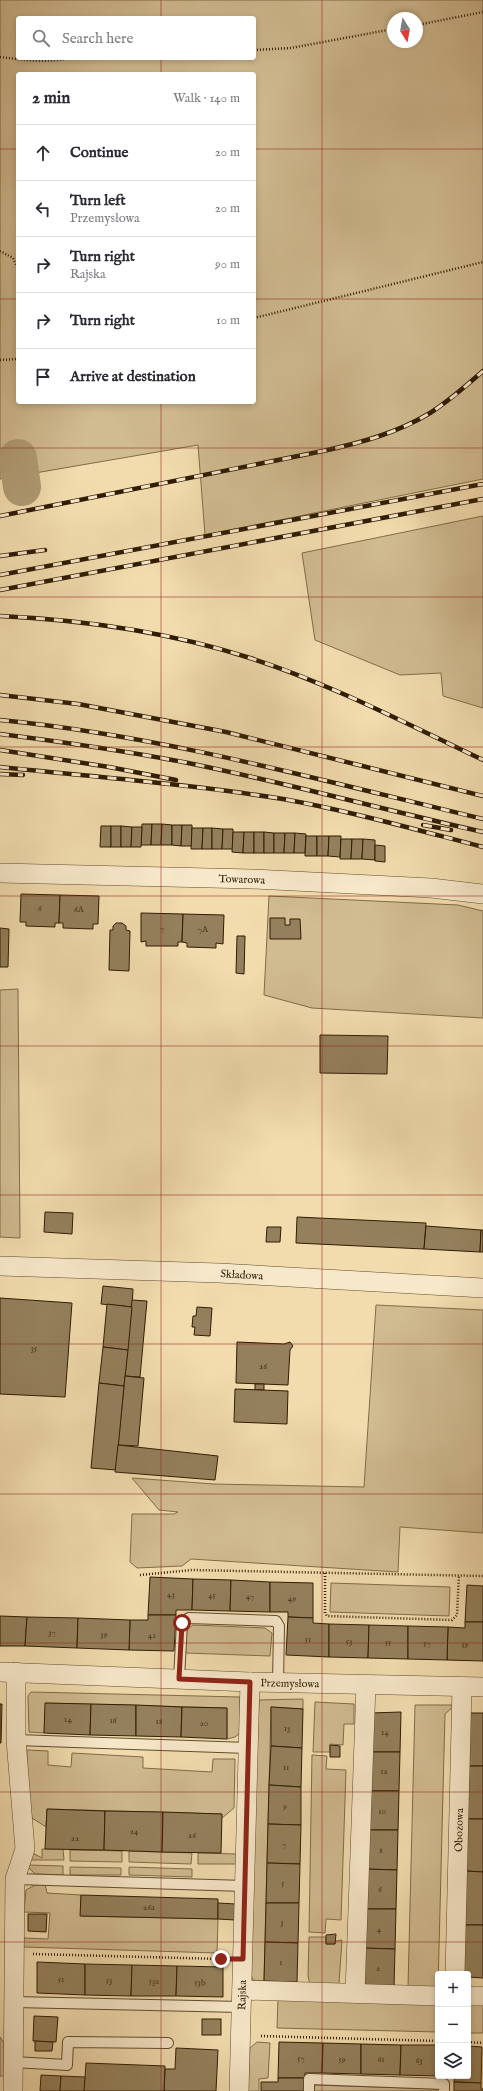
<!DOCTYPE html>
<html lang="en">
<head>
<meta charset="utf-8">
<style>
  :root { --surface:#fff; --page:#f2f2f3; --text:#2b2b33; --muted:#7c7c81; --line:#e1e1e2 }
  body { margin:0; font-family:"IM FELL English",serif; background:var(--page); color:var(--text) }
  .controls { position:absolute; right:12px; bottom:12px; display:grid; overflow:hidden; border-radius:4px; box-shadow:0 2px 6px #0003 }
  .controls button { width:36px; height:36px; display:grid; place-items:center; padding:0; border:0; border-bottom:1px solid var(--line); background:var(--surface); color:var(--text); font:20px sans-serif }
  .compass { position:absolute; left:387px; top:12px; width:36px; height:36px; border-radius:50%; background:var(--surface); box-shadow:0 2px 6px #0003; rotate:169deg }
  .stop { position:absolute; width:12px; height:12px; margin:-9px; border:3px solid #8f2418; border-radius:50%; background:#fff }
  .stop.end { background:#8f2418; border-color:#fff; box-shadow:0 1px 4px #0008 }
  .list { margin:0; padding:0; list-style:none }
  h2 { display:flex; justify-content:space-between; align-items:center; height:52px; margin:0; padding:0 16px; font-size:17px }
  h2 small { font-size:13px; font-weight:400; color:var(--muted) }
  .list li { display:grid; grid-template-columns:26px 1fr auto; gap:12px; align-items:center; box-sizing:border-box; height:56px; padding:0 16px; border-top:1px solid var(--line) }
  .list b { display:block; font-size:15px; white-space:nowrap }
  .list p { margin:0; font-size:13px; white-space:nowrap; color:var(--muted) }
  .list em { font-size:13px; font-style:normal; color:var(--muted) }
  .icon { flex:none; width:22px; height:22px; fill:none; stroke:currentColor; stroke-width:2; stroke-linecap:round; stroke-linejoin:round }
  .map { position:relative; flex:none; width:483px; height:2091px; overflow:hidden }
  .search { position:absolute; background:var(--surface); box-shadow:0 2px 6px #0003; left:16px; top:16px; width:240px; height:44px; display:flex; align-items:center; gap:10px; box-sizing:border-box; padding:0 14px; border-radius:4px; color:var(--muted); font-size:15px }
  .panel { position:absolute; background:var(--surface); box-shadow:0 2px 6px #0003; left:16px; top:72px; width:240px; height:332px; border-radius:4px }
  .map>svg:first-child { display:block }
</style>
</head>
<body>
<div class="map">
<svg width="483" height="2091" viewBox="0 0 483 2091">
  <rect width="100%" height="100%" fill="#f2dcae"/>
  <filter id="stains"><feTurbulence type="fractalNoise" baseFrequency=".005" numOctaves="4"/><feColorMatrix values="0 0 0 0 .2 0 0 0 0 .09 0 0 0 0 .02 0 0 0 .5 -.17"/></filter>
  <radialGradient id="worn" r=".72"><stop offset=".6" stop-color="#630" stop-opacity="0"/><stop offset="1" stop-color="#630" stop-opacity=".3"/></radialGradient>
  <g fill="#d1bb91" stroke="#806c4a" fill-rule="evenodd">
    <path d="M0,0H483V479L205,535L198,445L0,479ZM18,18H254V58H18ZM393,18H417V42H393ZM18,74H254V402H18Z"/>
    <polygon points="483,516 483,708 443,696 441,673 400,675 315,640 302,553"/>
    <polygon points="269,896 458,905 483,911 483,1018 312,1008 264,995"/>
    <polygon points="18,989 20,1238 0,1237 0,990"/>
    <polygon points="376,1305 483,1310 483,1533 400,1527 398,1572 191,1559 182,1566 137,1568 130,1562 132,1514 174,1514 178,1512 159,1510 132,1478 214,1484 364,1487"/>
    <polygon points="331,1583 450,1587 449,1616 330,1612"/>
    <polygon points="193,1625 265,1628 272,1633 270,1656 185,1653 187,1630"/>
    <polygon points="31,1692 240,1697 240,1733 235,1737 227,1739 227,1708 46,1703 44,1733 29,1732 28,1696"/>
    <polygon points="303,1699 303,1709 271,1707 264,1981 253,1980 249,1969 259,1700"/>
    <polygon points="315,1702 354,1704 354,1724 344,1724 343,1745 330,1744 330,1752 313,1752"/>
    <polygon points="415,1705 455,1705 445,1714 438,1988 408,1987"/>
    <polygon points="27,1750 48,1751 48,1765 71,1767 72,1753 143,1757 143,1768 212,1772 213,1759 235,1759 234,1808 222,1818 221,1814 47,1809 46,1827 26,1814"/>
    <polygon points="312,1755 327,1756 326,1769 346,1770 341,1920 326,1919 325,1933 309,1932"/>
    <polygon points="25,1849 42,1858 42,1849 63,1849 64,1860 25,1860"/>
    <polygon points="70,1850 122,1851 122,1862 70,1861"/>
    <polygon points="129,1851 192,1853 191,1864 129,1862"/>
    <polygon points="198,1853 238,1854 237,1864 198,1864"/>
    <polygon points="26,1865 63,1866 63,1875 35,1874"/>
    <polygon points="70,1867 121,1868 121,1875 70,1875"/>
    <polygon points="129,1867 192,1869 192,1877 129,1875"/>
    <polygon points="45,1884 47,1893 81,1895 81,1916 218,1919 217,1953 23,1947 24,1938 48,1939 50,1913 24,1912 26,1890 35,1885"/>
    <polygon points="309,1937 326,1937 326,1944 335,1944 336,1941 342,1940 339,1983 336,1986 310,1985 308,1976"/>
    <polygon points="278,1999 438,2003 438,2032 277,2028"/>
    <rect x="468" y="2004" width="15" height="29"/>
    <polygon points="0,2037 4,2043 4,2076 0,2076"/>
    <polygon points="257,2042 270,2043 268,2078 259,2079 259,2091 248,2091 250,2048"/>
    <polygon points="314,2085 439,2089 439,2091 314,2091"/>
  </g>
  <g fill="none" stroke-linecap="round" stroke-linejoin="round">
    <polyline stroke="#b09b74" stroke-width="38" points="18,458 22,487"/>
  </g>
  <g fill="#94805c" stroke="#2f1c03">
    <polygon points="142,824 152,824 151,845 141,845"/>
    <polygon points="152,824 162,824 161,845 151,845"/>
    <polygon points="162,824 172,825 172,845 161,845"/>
    <polygon points="172,825 182,825 181,846 172,845"/>
    <polygon points="182,825 192,825 192,846 181,846"/>
    <polygon points="101,826 111,826 111,847 100,847"/>
    <rect x="111" y="826" width="10" height="21"/>
    <polygon points="121,826 132,827 131,847 121,847"/>
    <polygon points="132,827 142,827 141,847 131,847"/>
    <polygon points="192,828 203,828 202,849 191,849"/>
    <polygon points="203,828 212,828 212,849 202,849"/>
    <polygon points="212,828 223,829 222,849 212,849"/>
    <polygon points="223,829 233,829 233,849 222,849"/>
    <polygon points="233,832 244,832 243,853 232,852"/>
    <polygon points="244,832 254,832 254,853 243,853"/>
    <rect x="254" y="832" width="10" height="21"/>
    <polygon points="264,832 274,833 274,853 264,853"/>
    <polygon points="274,833 285,833 284,853 274,853"/>
    <polygon points="285,833 295,833 294,853 284,853"/>
    <polygon points="295,833 306,834 305,853 294,853"/>
    <polygon points="306,836 317,836 317,856 305,856"/>
    <polygon points="317,836 329,836 328,856 317,856"/>
    <polygon points="329,836 341,836 340,857 328,856"/>
    <polygon points="341,839 352,839 351,859 340,859"/>
    <polygon points="352,839 363,839 362,859 351,859"/>
    <polygon points="363,839 375,840 375,860 362,859"/>
    <polygon points="375,845 385,846 385,862 375,861"/>
    <polygon points="21,894 60,895 59,923 55,923 55,927 26,926 26,922 20,922"/>
    <polygon points="60,895 99,896 98,924 93,924 93,929 63,928 63,923 59,923"/>
    <polygon points="141,913 183,914 182,942 178,942 178,946 146,946 146,941 141,942"/>
    <polygon points="183,914 224,915 223,944 216,943 216,948 187,947 187,943 182,942"/>
    <polygon points="270,918 285,918 285,925 290,925 290,919 300,919 301,939 270,939"/>
    <polygon points="116,923 122,923 126,926 126,930 130,931 129,971 109,970 110,930 113,930 113,926"/>
    <polygon points="0,928 9,929 8,967 0,967"/>
    <polygon points="237,936 245,936 244,974 236,973"/>
    <polygon points="320,1035 388,1036 387,1074 320,1073"/>
    <polygon points="45,1212 73,1213 72,1234 44,1232"/>
    <polygon points="297,1217 426,1223 424,1249 296,1243"/>
    <polygon points="426,1226 481,1230 480,1252 424,1249"/>
    <polygon points="267,1227 281,1227 280,1242 266,1242"/>
    <polygon points="481,1230 483,1230 483,1252 480,1252"/>
    <polygon points="103,1286 133,1289 132,1307 101,1304"/>
    <polygon points="0,1298 72,1303 65,1397 0,1394"/>
    <polygon points="132,1300 147,1301 140,1377 125,1376"/>
    <polygon points="107,1304 132,1307 128,1350 103,1347"/>
    <polygon points="197,1307 212,1308 210,1336 194,1335 195,1327 192,1327 193,1316 196,1316"/>
    <polygon points="237,1342 284,1344 290,1342 293,1346 290,1350 288,1385 236,1383"/>
    <polygon points="103,1347 128,1350 124,1386 99,1383"/>
    <polygon points="125,1376 144,1378 138,1446 118,1445"/>
    <polygon points="99,1383 124,1386 116,1470 91,1468"/>
    <rect x="255" y="1384" width="9" height="6"/>
    <polygon points="235,1389 288,1391 287,1424 234,1422"/>
    <polygon points="118,1445 218,1456 215,1480 115,1472"/>
    <polygon points="150,1577 193,1579 192,1610 176,1610 176,1615 148,1615"/>
    <polygon points="193,1579 231,1580 230,1611 192,1610"/>
    <polygon points="231,1580 270,1582 270,1612 230,1611"/>
    <polygon points="270,1582 313,1583 313,1618 288,1617 288,1612 270,1612"/>
    <polygon points="467,1585 483,1586 483,1622 465,1622"/>
    <polygon points="148,1615 176,1615 174,1651 129,1650 130,1620 148,1620"/>
    <polygon points="0,1616 27,1617 25,1646 0,1646"/>
    <polygon points="27,1617 78,1618 77,1648 25,1646"/>
    <polygon points="288,1617 313,1618 313,1623 329,1624 329,1657 286,1655"/>
    <polygon points="78,1618 130,1620 129,1650 77,1648"/>
    <polygon points="465,1622 483,1622 483,1661 447,1660 448,1627 465,1628"/>
    <polygon points="329,1624 369,1625 368,1658 329,1657"/>
    <polygon points="369,1625 408,1626 408,1659 368,1658"/>
    <polygon points="408,1626 448,1627 447,1660 408,1659"/>
    <polygon points="45,1703 91,1704 90,1735 44,1733"/>
    <polygon points="0,1704 2,1704 1,1743 0,1743"/>
    <polygon points="91,1704 136,1705 136,1736 90,1735"/>
    <polygon points="136,1705 182,1707 181,1737 136,1736"/>
    <polygon points="182,1707 227,1708 227,1739 181,1737"/>
    <polygon points="271,1707 303,1709 302,1748 271,1746"/>
    <polygon points="401,1712 400,1752 369,1752 370,1713"/>
    <polygon points="470,1713 483,1713 483,1766 469,1766"/>
    <polygon points="330,1745 340,1746 340,1757 330,1757"/>
    <polygon points="271,1746 302,1748 301,1787 269,1785"/>
    <polygon points="369,1752 400,1752 399,1791 367,1791"/>
    <polygon points="469,1766 483,1766 483,1819 468,1819"/>
    <polygon points="269,1785 301,1787 301,1825 268,1824"/>
    <polygon points="367,1791 399,1791 398,1830 366,1830"/>
    <polygon points="47,1809 105,1811 104,1850 45,1849"/>
    <polygon points="105,1811 163,1812 162,1852 104,1850"/>
    <polygon points="163,1812 222,1814 221,1853 162,1852"/>
    <polygon points="468,1819 483,1819 483,1872 466,1871"/>
    <polygon points="268,1824 301,1825 300,1864 267,1863"/>
    <polygon points="366,1830 398,1830 397,1870 365,1869"/>
    <polygon points="267,1863 300,1864 299,1903 266,1903"/>
    <polygon points="365,1869 397,1870 396,1909 364,1909"/>
    <polygon points="466,1871 483,1872 483,1925 465,1925"/>
    <polygon points="81,1895 218,1899 218,1919 80,1916"/>
    <polygon points="218,1903 236,1904 235,1920 218,1919"/>
    <polygon points="266,1903 299,1903 298,1943 265,1942"/>
    <polygon points="364,1909 396,1909 395,1949 362,1948"/>
    <polygon points="28,1914 47,1914 46,1932 28,1931"/>
    <polygon points="465,1925 483,1925 483,1978 468,1977 468,1974 464,1974"/>
    <polygon points="336,1934 335,1944 326,1944 326,1935"/>
    <polygon points="265,1942 298,1943 297,1982 264,1981"/>
    <polygon points="362,1948 395,1949 394,1988 361,1987"/>
    <polygon points="37,1962 85,1964 85,1995 37,1993"/>
    <polygon points="85,1964 132,1965 131,1996 85,1995"/>
    <polygon points="132,1965 177,1966 176,1996 131,1996"/>
    <polygon points="177,1966 223,1967 223,1997 176,1996"/>
    <polygon points="34,2016 58,2017 56,2042 33,2041"/>
    <rect x="202" y="2019" width="19" height="16"/>
    <polygon points="35,2041 53,2042 52,2051 35,2051"/>
    <polygon points="279,2042 323,2043 322,2073 305,2073 305,2078 278,2078"/>
    <polygon points="323,2043 361,2044 361,2074 322,2073"/>
    <polygon points="361,2044 401,2045 400,2075 361,2074"/>
    <polygon points="401,2045 438,2045 438,2076 400,2075"/>
    <polygon points="468,2046 482,2047 481,2083 454,2082 455,2076 451,2076 468,2076"/>
    <polygon points="176,2048 218,2050 216,2091 164,2091 165,2069 175,2069"/>
    <polygon points="86,2063 165,2066 164,2091 84,2091"/>
    <polygon points="41,2075 61,2076 60,2091 40,2091"/>
    <polygon points="61,2076 85,2077 84,2091 60,2091"/>
    <polygon points="278,2078 305,2078 305,2091 261,2091 261,2082 278,2082"/>
    <polygon points="454,2082 481,2083 481,2089 483,2089 483,2091 454,2091"/>
  </g>
  <g fill="none" stroke-linecap="round" stroke-linejoin="round">
    <g stroke="#604c2e" stroke-width="12">
      <g id="service">
        <polyline points="179,1679 182,1623 189,1618 276,1621 279,1626 278,1683"/>
        <polyline points="16,1740 248,1748"/>
        <polyline points="15,1879 245,1886"/>
        <polyline points="14,2002 242,2007"/>
        <polyline points="13,2062 67,2065 68,2042 168,2043"/>
        <polyline points="309,2091 309,2079 444,2084 444,2091"/>
      </g>
    </g>
    <g stroke="#604c2e" stroke-width="20">
      <g id="minor">
        <path id="s1" d="M0,873L252,879L431,888L483,894"/>
        <path id="s2" d="M0,1266L219,1273L483,1288"/>
        <path id="s3" d="M0,1672L250,1682L483,1687"/>
        <path id="s4" d="M455,1974L462,1687"/>
        <polyline points="242,1990 438,1996"/>
        <polyline points="355,1993 366,1685"/>
        <polyline points="468,1996 483,1996"/>
        <polyline points="13,2091 15,1879 25,1849 16,1740 16,1672"/>
        <path id="s5" d="M239,2091L250,1682"/>
      </g>
    </g>
    <g stroke="#2f1c03" stroke-width="2.5" stroke-dasharray="1 2" stroke-linecap="butt">
      <polyline points="417,25 483,12"/>
      <polyline points="254,50 291,48 393,29"/>
      <path d="M0,57C24,60 47,63 70,58"/>
      <polyline points="0,251 13,258 18,269"/>
      <polyline points="254,318 483,262"/>
      <polyline points="0,360 18,359"/>
      <polyline points="325,1573 325,1613 327,1616 452,1620 457,1615 459,1575"/>
      <polyline points="140,1575 192,1570 483,1576"/>
      <polyline points="33,1954 222,1959"/>
      <polyline points="261,2036 438,2041"/>
      <polyline points="468,2042 483,2043"/>
    </g>
    <use href="#service" stroke="#f7e8ca" stroke-width="10"/>
    <use href="#minor" stroke="#f7e8ca" stroke-width="19"/>
    <g stroke="#2f1c03" stroke-width="4.5">
      <g id="rail">
        <path d="M0,516L323,451C360,443 397,433 430,413C449,401 466,386 483,371"/>
        <polyline points="0,556 45,550"/>
        <polyline points="0,575 483,484"/>
        <polyline points="0,590 483,499"/>
        <path d="M0,616C85,620 169,632 250,658C331,684 407,724 483,760"/>
        <polyline points="0,695 78,704 226,732 483,796"/>
        <path d="M0,720C164,736 323,781 483,819"/>
        <path d="M0,734C63,742 126,751 188,763C287,783 384,810 483,832"/>
        <polyline points="0,750 109,767 176,780"/>
        <path d="M0,767C94,777 189,784 283,799C350,811 417,830 483,847"/>
        <polyline points="0,774 23,775"/>
        <polyline points="423,825 451,830"/>
      </g>
    </g>
    <use href="#rail" stroke="#f7e8ca" stroke-width="3" stroke-dasharray="9" stroke-linecap="butt"/>
  </g>
  <g fill="none" stroke-linecap="round" stroke-linejoin="round">
    <polyline stroke="#8f2418" stroke-width="5" points="182,1623 179,1679 250,1682 243,1959 221,1959"/>
  </g>
  <path fill="none" stroke="#8f2418" stroke-width="1" stroke-opacity="0.55" d="M161,0V18M322,0V2091M161,58V74M0,149H18M254,149H483M0,299H18M254,299H483M161,402V2091M0,448H483M0,597H483M0,747H483M0,896H483M0,1046H483M0,1195H483M0,1344H483M0,1494H483M0,1643H483M0,1792H483M0,1942H483"/>
  <g text-anchor="middle" stroke-width="3" stroke-linejoin="round" paint-order="stroke">
    <g font-size="9" fill="#483519">
      <text x="40" y="911">6</text>
      <text x="79" y="912">6A</text>
      <text x="162" y="931">7</text>
      <text x="203" y="932">7A</text>
      <text x="34" y="1351">35</text>
      <text x="263" y="1369">26</text>
      <text x="171" y="1597">43</text>
      <text x="212" y="1598">45</text>
      <text x="250" y="1599">47</text>
      <text x="292" y="1601">49</text>
      <text x="52" y="1635">37</text>
      <text x="104" y="1637">39</text>
      <text x="152" y="1638">41</text>
      <text x="308" y="1642">51</text>
      <text x="349" y="1644">53</text>
      <text x="388" y="1645">55</text>
      <text x="427" y="1646">57</text>
      <text x="465" y="1647">59</text>
      <text x="68" y="1722">14</text>
      <text x="113" y="1723">16</text>
      <text x="159" y="1724">18</text>
      <text x="204" y="1726">20</text>
      <text x="287" y="1731">13</text>
      <text x="385" y="1735">14</text>
      <text x="286" y="1770">11</text>
      <text x="384" y="1774">12</text>
      <text x="285" y="1809">9</text>
      <text x="382" y="1814">10</text>
      <text x="134" y="1834">24</text>
      <text x="192" y="1838">26</text>
      <text x="75" y="1841">22</text>
      <text x="284" y="1847">7</text>
      <text x="381" y="1853">8</text>
      <text x="283" y="1886">5</text>
      <text x="380" y="1892">6</text>
      <text x="149" y="1910">26a</text>
      <text x="282" y="1925">3</text>
      <text x="379" y="1932">4</text>
      <text x="281" y="1965">1</text>
      <text x="378" y="1971">2</text>
      <text x="61" y="1982">51</text>
      <text x="109" y="1983">53</text>
      <text x="154" y="1984">53a</text>
      <text x="200" y="1985">53b</text>
      <text x="301" y="2061">57</text>
      <text x="342" y="2062">59</text>
      <text x="381" y="2062">61</text>
      <text x="419" y="2063">63</text>
    </g>
    <g font-size="11" fill="#2f1c03" stroke="#f7e8ca">
      <text dy="4" stroke="none"><textPath href="#s1" startOffset="242">Towarowa</textPath></text>
      <text dy="4" stroke="none"><textPath href="#s2" startOffset="242">Składowa</textPath></text>
      <text dy="4" stroke="none"><textPath href="#s3" startOffset="290">Przemysłowa</textPath></text>
      <text dy="4" stroke="none"><textPath href="#s4" startOffset="144">Obozowa</textPath></text>
      <text dy="4" stroke="none"><textPath href="#s5" startOffset="96">Rajska</textPath></text>
    </g>
  </g>
  <rect width="100%" height="100%" filter="url(#stains)"/>
  <rect width="100%" height="100%" fill="url(#worn)"/>
</svg>
<div class="controls">
<button>+</button>
<button>−</button>
<button><svg class="icon" aria-label="layers" viewBox="0 0 24 24"><path d="M12 4l9 5-9 5-9-5zM3 14l9 5 9-5"/></svg></button>
</div>
<svg class="compass" viewBox="-18 -18 36 36"><path d="M0-13l5 13h-10z" fill="#e53935"/><path d="M0 13l5-13h-10z" fill="#7c7c81"/></svg>
<div class="stop" style="left:182px;top:1623px"></div>
<div class="stop end" style="left:221px;top:1959px"></div>
<div class="search"><svg class="icon" aria-label="search" viewBox="0 0 24 24"><circle cx="10" cy="10" r="6"/><path d="M15 15l6 6"/></svg>Search here</div>
<section class="panel">
<h2>2 min<small>Walk · 140 m</small></h2>
<ul class="list">
<li><svg class="icon" aria-label="ahead" viewBox="0 0 24 24"><path d="M12 20V5M6 11l6-6 6 6"/></svg><div><b>Continue</b></div><em>20 m</em></li>
<li><svg class="icon" aria-label="left" viewBox="0 0 24 24"><path d="M17 20v-9H6M10 6l-5 5 5 5"/></svg><div><b>Turn left</b><p>Przemysłowa</p></div><em>20 m</em></li>
<li><svg class="icon" aria-label="right" viewBox="0 0 24 24"><path d="M7 20v-9h11M14 6l5 5-5 5"/></svg><div><b>Turn right</b><p>Rajska</p></div><em>90 m</em></li>
<li><svg class="icon" aria-label="right" viewBox="0 0 24 24"><path d="M7 20v-9h11M14 6l5 5-5 5"/></svg><div><b>Turn right</b></div><em>10 m</em></li>
<li><svg class="icon" aria-label="arrive" viewBox="0 0 24 24"><path d="M6 21V4h12l-3 4 3 4H6"/></svg><div><b>Arrive at destination</b></div></li>
</ul>
</section>
</div>
</body>
</html>
